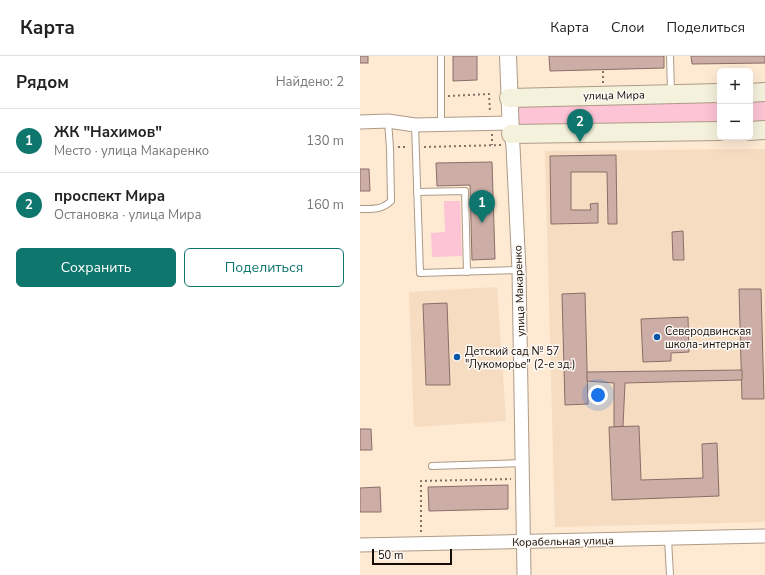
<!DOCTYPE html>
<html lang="ru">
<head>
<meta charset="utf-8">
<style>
  :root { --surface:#fff; --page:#f6f6f6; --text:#222; --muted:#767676; --line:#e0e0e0; --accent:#0f766e }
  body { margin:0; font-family:"Nunito Sans",sans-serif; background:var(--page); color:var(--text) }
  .controls { position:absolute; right:12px; top:12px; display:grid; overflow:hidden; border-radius:6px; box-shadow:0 4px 16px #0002 }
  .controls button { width:36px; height:36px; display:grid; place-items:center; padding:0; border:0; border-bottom:1px solid var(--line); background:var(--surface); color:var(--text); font:20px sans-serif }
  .scale { position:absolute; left:12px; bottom:10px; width:80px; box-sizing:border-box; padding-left:4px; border:2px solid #140d06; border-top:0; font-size:11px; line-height:14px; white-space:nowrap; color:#140d06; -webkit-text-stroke:3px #fef9f5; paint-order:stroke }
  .you { position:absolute; left:238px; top:339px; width:14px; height:14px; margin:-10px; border:3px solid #fff; border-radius:50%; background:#1a73e8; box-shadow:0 0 0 6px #1a73e833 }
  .badge { display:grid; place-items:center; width:26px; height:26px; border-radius:50%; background:var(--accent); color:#fff; font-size:13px; font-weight:700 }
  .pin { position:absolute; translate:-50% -33px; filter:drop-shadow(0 1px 2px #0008) }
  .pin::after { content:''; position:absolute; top:21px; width:14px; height:12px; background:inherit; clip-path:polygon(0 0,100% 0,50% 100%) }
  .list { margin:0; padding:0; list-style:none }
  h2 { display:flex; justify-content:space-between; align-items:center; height:52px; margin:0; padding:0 16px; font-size:17px }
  h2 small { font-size:13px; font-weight:400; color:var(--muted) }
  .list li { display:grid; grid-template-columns:26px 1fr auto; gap:12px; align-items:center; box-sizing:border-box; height:64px; padding:0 16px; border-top:1px solid var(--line) }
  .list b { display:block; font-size:15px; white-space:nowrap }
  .list p { margin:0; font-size:13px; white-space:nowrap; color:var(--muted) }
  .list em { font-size:13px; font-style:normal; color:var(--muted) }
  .actions { display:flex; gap:8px; padding:12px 16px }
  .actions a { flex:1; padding:9px 0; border:1px solid var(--accent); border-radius:6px; text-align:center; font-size:14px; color:var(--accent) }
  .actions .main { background:var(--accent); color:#fff }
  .map { position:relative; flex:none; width:405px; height:519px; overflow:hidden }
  header { display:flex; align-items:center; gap:24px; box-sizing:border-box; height:56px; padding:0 20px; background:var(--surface); border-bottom:1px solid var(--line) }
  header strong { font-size:19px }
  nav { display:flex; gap:22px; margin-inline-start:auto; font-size:14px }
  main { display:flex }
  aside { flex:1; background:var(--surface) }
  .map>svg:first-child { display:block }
</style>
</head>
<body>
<header>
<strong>Карта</strong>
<nav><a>Карта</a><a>Слои</a><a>Поделиться</a></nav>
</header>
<main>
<aside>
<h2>Рядом<small>Найдено: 2</small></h2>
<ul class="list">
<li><span class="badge">1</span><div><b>ЖК &quot;Нахимов&quot;</b><p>Место · улица Макаренко</p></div><em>130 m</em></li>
<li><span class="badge">2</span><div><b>проспект Мира</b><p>Остановка · улица Мира</p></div><em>160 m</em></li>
</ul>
<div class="actions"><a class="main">Сохранить</a><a>Поделиться</a></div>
</aside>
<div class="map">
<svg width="405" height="519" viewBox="0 0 405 519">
  <rect width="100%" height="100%" fill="#fee9d3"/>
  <g fill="#f6dcc0">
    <polygon points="405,93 405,466 195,471 185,95"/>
    <polygon points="137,231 146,365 54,371 49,236"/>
  </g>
  <g fill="#fcc4d5">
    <polygon points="405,45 405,68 390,68 390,46"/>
    <polygon points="360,46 360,69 162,72 156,60 157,49"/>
    <polygon points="84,145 100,145 102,200 72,201 71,177 85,176"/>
  </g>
  <g fill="#cdaea7" stroke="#8a6e67">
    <rect x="0" y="0" width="8" height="7"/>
    <polygon points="93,0 117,0 117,24 93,25"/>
    <polygon points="189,0 304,0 304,12 190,15"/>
    <polygon points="331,0 405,0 405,7 332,8"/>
    <polygon points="256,99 257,168 248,168 247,116 211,116 211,154 231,154 230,148 238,147 238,167 191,168 190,100"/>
    <polygon points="132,106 135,203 112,204 110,129 77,130 76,107"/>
    <polygon points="0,113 9,113 10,135 0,135"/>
    <polygon points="323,175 324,204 313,204 312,176"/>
    <polygon points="379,233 401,233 404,343 382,343"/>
    <polygon points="225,237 228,348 205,349 202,238"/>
    <polygon points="87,247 90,329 66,329 63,248"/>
    <polygon points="328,261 329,296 311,297 311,305 283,306 281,263"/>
    <polygon points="382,314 382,324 265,327 263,370 254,371 254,327 227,325 227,316"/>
    <polygon points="279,370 281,424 343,422 342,388 357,387 359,440 252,444 249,371"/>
    <polygon points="0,373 11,373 12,394 0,394"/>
    <polygon points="148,429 148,453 69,455 68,431"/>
    <polygon points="20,431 21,456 0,456 0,432"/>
  </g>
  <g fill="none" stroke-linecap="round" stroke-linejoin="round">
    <g stroke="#ae9b86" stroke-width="8">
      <g id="service">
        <polyline points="81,0 81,68"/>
        <polyline points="310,0 311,36"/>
        <polyline points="55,69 60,217 159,214"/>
        <polyline points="57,136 105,135 107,216"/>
        <path d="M0,153C12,153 22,154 31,145L30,92L28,65"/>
        <polyline points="72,410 163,407"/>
        <polyline points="308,483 310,519"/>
      </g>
    </g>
    <g stroke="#ae9b86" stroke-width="15">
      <g id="minor">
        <polyline points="0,66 28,65 55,69 151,67"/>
        <polyline points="151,78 153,90 159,214 164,519"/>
        <polyline points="0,489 405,480"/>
      </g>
    </g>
    <g stroke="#ae9b86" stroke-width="18">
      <polyline id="tertiary" points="148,0 151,78"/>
    </g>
    <g stroke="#ae9b86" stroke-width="20">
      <g id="secondary">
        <polyline points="390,37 405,36"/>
        <polyline points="149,42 360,37"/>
        <polyline points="390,75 405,74"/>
        <polyline points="151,78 360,75"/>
      </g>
    </g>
    <g stroke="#7f7264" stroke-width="2" stroke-dasharray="2 3" stroke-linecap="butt">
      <polyline points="243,27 243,13"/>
      <polyline points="88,40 129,38 130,56"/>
      <polyline points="132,78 132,89"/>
      <polyline points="38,91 47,91"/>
      <polyline points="64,91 141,89"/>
      <polyline points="61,476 61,425 151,423"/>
    </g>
    <use href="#service" stroke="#fff" stroke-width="6"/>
    <use href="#minor" stroke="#fff" stroke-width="13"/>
    <use href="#tertiary" stroke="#fff" stroke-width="16"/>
    <use href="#secondary" stroke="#f4f2dc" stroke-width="18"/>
  </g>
  <g fill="#0857a6" stroke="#fef9f5" stroke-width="1.5">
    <circle cx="297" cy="281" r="4"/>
    <circle cx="97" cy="301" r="4"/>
  </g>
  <g text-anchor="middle" stroke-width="3" stroke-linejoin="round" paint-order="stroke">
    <g font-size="11" fill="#140d06" stroke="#fef9f5">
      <text transform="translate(254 39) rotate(-1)" y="4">улица Мира</text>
      <text transform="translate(159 235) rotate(-92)" y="4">улица Макаренко</text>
      <text transform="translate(203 485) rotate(-1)" y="4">Корабельная улица</text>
    </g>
    <g font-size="11" fill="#140d06" stroke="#fef9f5" text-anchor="start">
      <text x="305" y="279">Северодвинская<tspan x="305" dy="13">школа-интернат</tspan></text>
      <text x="105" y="299">Детский сад № 57<tspan x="105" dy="13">"Лукоморье" (2-е зд.)</tspan></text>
    </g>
  </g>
</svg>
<div class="controls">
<button>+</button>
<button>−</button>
</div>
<div class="scale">50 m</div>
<div class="you"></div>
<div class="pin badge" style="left:122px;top:167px">1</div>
<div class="pin badge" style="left:220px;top:86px">2</div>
</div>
</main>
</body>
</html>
